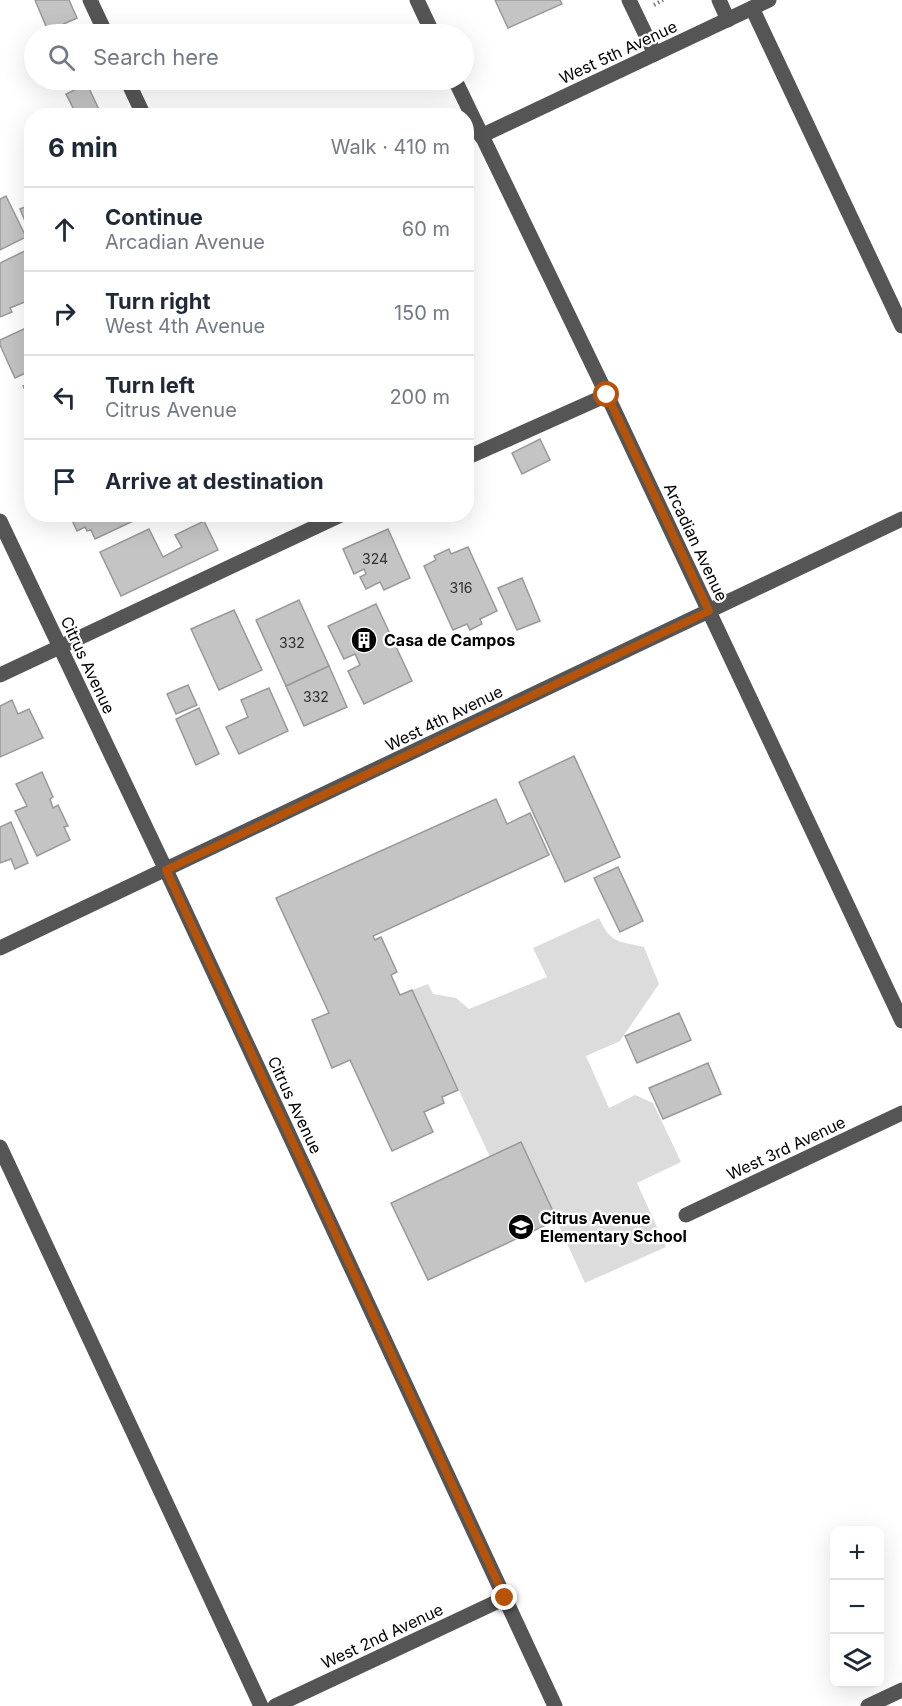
<!DOCTYPE html>
<html lang="en">
<head>
<meta charset="utf-8">
<style>
  :root { --surface:#fff; --page:#f6f6f7; --text:#1f2937; --muted:#747a83; --line:#e0e1e3 }
  body { margin:0; font-family:Inter,sans-serif; background:var(--page); color:var(--text) }
  .controls { position:absolute; right:18px; bottom:18px; display:grid; overflow:hidden; border-radius:12px; box-shadow:0 6px 24px #0002 }
  .controls button { width:54px; height:54px; display:grid; place-items:center; padding:0; border:0; border-bottom:2px solid var(--line); background:var(--surface); color:var(--text); font:30px sans-serif }
  .stop { position:absolute; width:18px; height:18px; margin:-14px; border:4px solid #b45309; border-radius:50%; background:#fff }
  .stop.end { background:#b45309; border-color:#fff; box-shadow:0 2px 6px #0008 }
  .list { margin:0; padding:0; list-style:none }
  h2 { display:flex; justify-content:space-between; align-items:center; height:78px; margin:0; padding:0 24px; font-size:26px }
  h2 small { font-size:20px; font-weight:400; color:var(--muted) }
  .list li { display:grid; grid-template-columns:39px 1fr auto; gap:18px; align-items:center; box-sizing:border-box; height:84px; padding:0 24px; border-top:2px solid var(--line) }
  .list b { display:block; font-size:22px; white-space:nowrap }
  .list p { margin:0; font-size:20px; white-space:nowrap; color:var(--muted) }
  .list em { font-size:20px; font-style:normal; color:var(--muted) }
  .icon { flex:none; width:33px; height:33px; fill:none; stroke:currentColor; stroke-width:2; stroke-linecap:round; stroke-linejoin:round }
  .map { position:relative; flex:none; width:902px; height:1706px; overflow:hidden }
  .search { position:absolute; background:var(--surface); box-shadow:0 6px 24px #0002; left:24px; top:24px; width:450px; height:66px; display:flex; align-items:center; gap:15px; box-sizing:border-box; padding:0 21px; border-radius:33px; color:var(--muted); font-size:22px }
  .panel { position:absolute; background:var(--surface); box-shadow:0 6px 24px #0002; left:24px; top:108px; width:450px; height:414px; border-radius:24px }
  .map>svg:first-child { display:block }
</style>
</head>
<body>
<div class="map">
<svg width="902" height="1706" viewBox="0 0 902 1706">
  <rect width="100%" height="100%" fill="#fff"/>
  <path fill="#dcdcdc" d="M599,918C611,944 618,941 644,947L659,984L620,1041L586,1056L609,1108L635,1095L653,1103L681,1162L637,1183L666,1247L585,1283L521,1142L490,1157L412,990L428,984L433,994L456,998L469,1009L547,977L533,948Z"/>
  <g fill="#c4c4c4" stroke="#999" stroke-width="1.5">
    <polygon points="35,0 69,0 77,18 48,31"/>
    <polygon points="495,0 560,0 562,4 508,28"/>
    <polygon points="87,84 102,116 63,116 74,110 66,94"/>
    <polygon points="6,196 26,237 0,250 0,199"/>
    <polygon points="32,204 32,219 25,221 20,209"/>
    <polygon points="31,248 32,299 10,308 12,312 0,317 0,263"/>
    <polygon points="26,328 30,336 32,335 32,370 15,378 0,345 0,340"/>
    <polygon points="32,382 32,403 23,386"/>
    <polygon points="540,439 550,460 522,474 512,453"/>
    <polygon points="79,514 148,514 95,539 91,530 87,531 85,527 77,531 71,518"/>
    <polygon points="204,521 218,550 121,596 100,552 149,529 163,557 182,547 175,535"/>
    <polygon points="388,529 410,578 384,590 380,582 366,589 360,577 366,574 364,569 354,574 343,549"/>
    <polygon points="468,547 497,611 480,619 482,624 470,630 467,624 453,630 424,566 436,560 434,556 449,549 451,554"/>
    <polygon points="522,578 540,621 517,630 498,588"/>
    <polygon points="299,600 329,666 286,686 256,620"/>
    <polygon points="376,604 412,681 364,704 348,671 360,665 355,654 344,659 328,626"/>
    <polygon points="234,610 262,670 219,690 191,629"/>
    <polygon points="329,666 347,707 304,726 286,686"/>
    <polygon points="188,685 197,705 176,714 167,694"/>
    <polygon points="269,688 288,731 239,754 226,727 248,717 241,700"/>
    <polygon points="12,700 18,714 29,709 43,738 0,757 0,706"/>
    <polygon points="199,708 219,754 196,765 176,719"/>
    <polygon points="574,756 620,857 565,882 519,782"/>
    <polygon points="42,772 53,797 50,799 53,808 58,805 68,826 64,827 70,840 37,856 15,811 27,806 16,784"/>
    <polygon points="496,799 507,824 530,813 549,855 373,936 375,940 381,937 397,972 391,975 400,995 412,990 458,1090 442,1097 444,1103 424,1112 433,1132 392,1151 350,1060 332,1068 312,1020 329,1013 276,898"/>
    <polygon points="11,822 28,863 15,869 11,859 0,863 0,827"/>
    <polygon points="618,867 643,921 620,932 594,878"/>
    <polygon points="679,1013 691,1040 637,1063 625,1036"/>
    <polygon points="708,1063 721,1094 663,1119 649,1088"/>
    <polygon points="521,1142 557,1220 428,1280 391,1203"/>
  </g>
  <g fill="none" stroke-linecap="round" stroke-linejoin="round">
    <polyline stroke="#777" stroke-width="4" stroke-dasharray="1.5 3" stroke-linecap="butt" points="654,5 663,0"/>
    <g stroke="#555" stroke-width="15">
      <polyline points="90,0 106,34"/>
      <polyline points="417,0 433,34"/>
      <polyline points="629,0 655,54"/>
      <polyline points="719,0 728,20"/>
      <polyline points="752,8 902,326"/>
      <polyline points="127,80 144,116"/>
      <polyline points="455,80 607,395 902,1021"/>
      <polyline points="481,136 769,0"/>
      <polyline points="466,458 607,395"/>
      <polyline points="0,521 166,870 555,1706"/>
      <polyline points="0,675 343,514"/>
      <polyline points="0,948 902,519"/>
      <polyline points="0,1147 261,1706"/>
      <polyline points="686,1215 902,1113"/>
      <polyline points="275,1706 505,1598"/>
      <polyline points="868,1706 902,1690"/>
    </g>
  </g>
  <g fill="none" stroke-linecap="round" stroke-linejoin="round">
    <polyline stroke="#b45309" stroke-width="8" points="505,1598 166,870 709,611 607,395"/>
  </g>
  <defs>
    <g id="building-disc" transform="scale(1.35)"><circle r="9.5" fill="#000" stroke="#fff"/><path d="M-4-6H4V6H1V3H-1V6H-4ZM-2.5-4.3h1.7v1.8h-1.7ZM.8-4.3h1.7v1.8H.8ZM-2.5-1h1.7V.8h-1.7ZM.8-1h1.7V.8H.8Z" fill="#fff"/></g>
    <g id="school-disc" transform="scale(1.35)"><circle r="9.5" fill="#000" stroke="#fff"/><path d="M0-5L7-2L0 1L-7-2ZM-4 1L0 2.5L4 1V4Q0 6-4 4Z" fill="#fff"/></g>
  </defs>
  <g fill-rule="evenodd">
    <use href="#building-disc" x="364" y="640"/>
    <use href="#school-disc" x="521" y="1227"/>
  </g>
  <g text-anchor="middle" stroke-width="4.5" stroke-linejoin="round" paint-order="stroke">
    <g font-size="14" fill="#313131">
      <text x="375" y="564">324</text>
      <text x="461" y="593">316</text>
      <text x="292" y="648">332</text>
      <text x="316" y="702">332</text>
    </g>
    <g font-size="16" fill="#000" stroke="#fff">
      <text transform="translate(618 52) rotate(-25)" y="6">West 5th Avenue</text>
      <text transform="translate(696 542) rotate(65)" y="6">Arcadian Avenue</text>
      <text transform="translate(88 665) rotate(65)" y="6">Citrus Avenue</text>
      <text transform="translate(444 718) rotate(-26)" y="6">West 4th Avenue</text>
      <text transform="translate(295 1105) rotate(65)" y="6">Citrus Avenue</text>
      <text transform="translate(786 1148) rotate(-25)" y="6">West 3rd Avenue</text>
      <text transform="translate(382 1636) rotate(-25)" y="6">West 2nd Avenue</text>
    </g>
    <g font-size="16" font-weight="bold" fill="#000" stroke="#fff" text-anchor="start">
      <text x="384" y="646">Casa de Campos</text>
      <text x="540" y="1224">Citrus Avenue<tspan x="540" dy="18">Elementary School</tspan></text>
    </g>
  </g>
</svg>
<div class="controls">
<button>+</button>
<button>−</button>
<button><svg class="icon" aria-label="layers" viewBox="0 0 24 24"><path d="M12 4l9 5-9 5-9-5zM3 14l9 5 9-5"/></svg></button>
</div>
<div class="stop" style="left:607px;top:395px"></div>
<div class="stop end" style="left:505px;top:1598px"></div>
<div class="search"><svg class="icon" aria-label="search" viewBox="0 0 24 24"><circle cx="10" cy="10" r="6"/><path d="M15 15l6 6"/></svg>Search here</div>
<section class="panel">
<h2>6 min<small>Walk · 410 m</small></h2>
<ul class="list">
<li><svg class="icon" aria-label="ahead" viewBox="0 0 24 24"><path d="M12 20V5M6 11l6-6 6 6"/></svg><div><b>Continue</b><p>Arcadian Avenue</p></div><em>60 m</em></li>
<li><svg class="icon" aria-label="right" viewBox="0 0 24 24"><path d="M7 20v-9h11M14 6l5 5-5 5"/></svg><div><b>Turn right</b><p>West 4th Avenue</p></div><em>150 m</em></li>
<li><svg class="icon" aria-label="left" viewBox="0 0 24 24"><path d="M17 20v-9H6M10 6l-5 5 5 5"/></svg><div><b>Turn left</b><p>Citrus Avenue</p></div><em>200 m</em></li>
<li><svg class="icon" aria-label="arrive" viewBox="0 0 24 24"><path d="M6 21V4h12l-3 4 3 4H6"/></svg><div><b>Arrive at destination</b></div></li>
</ul>
</section>
</div>
</body>
</html>
